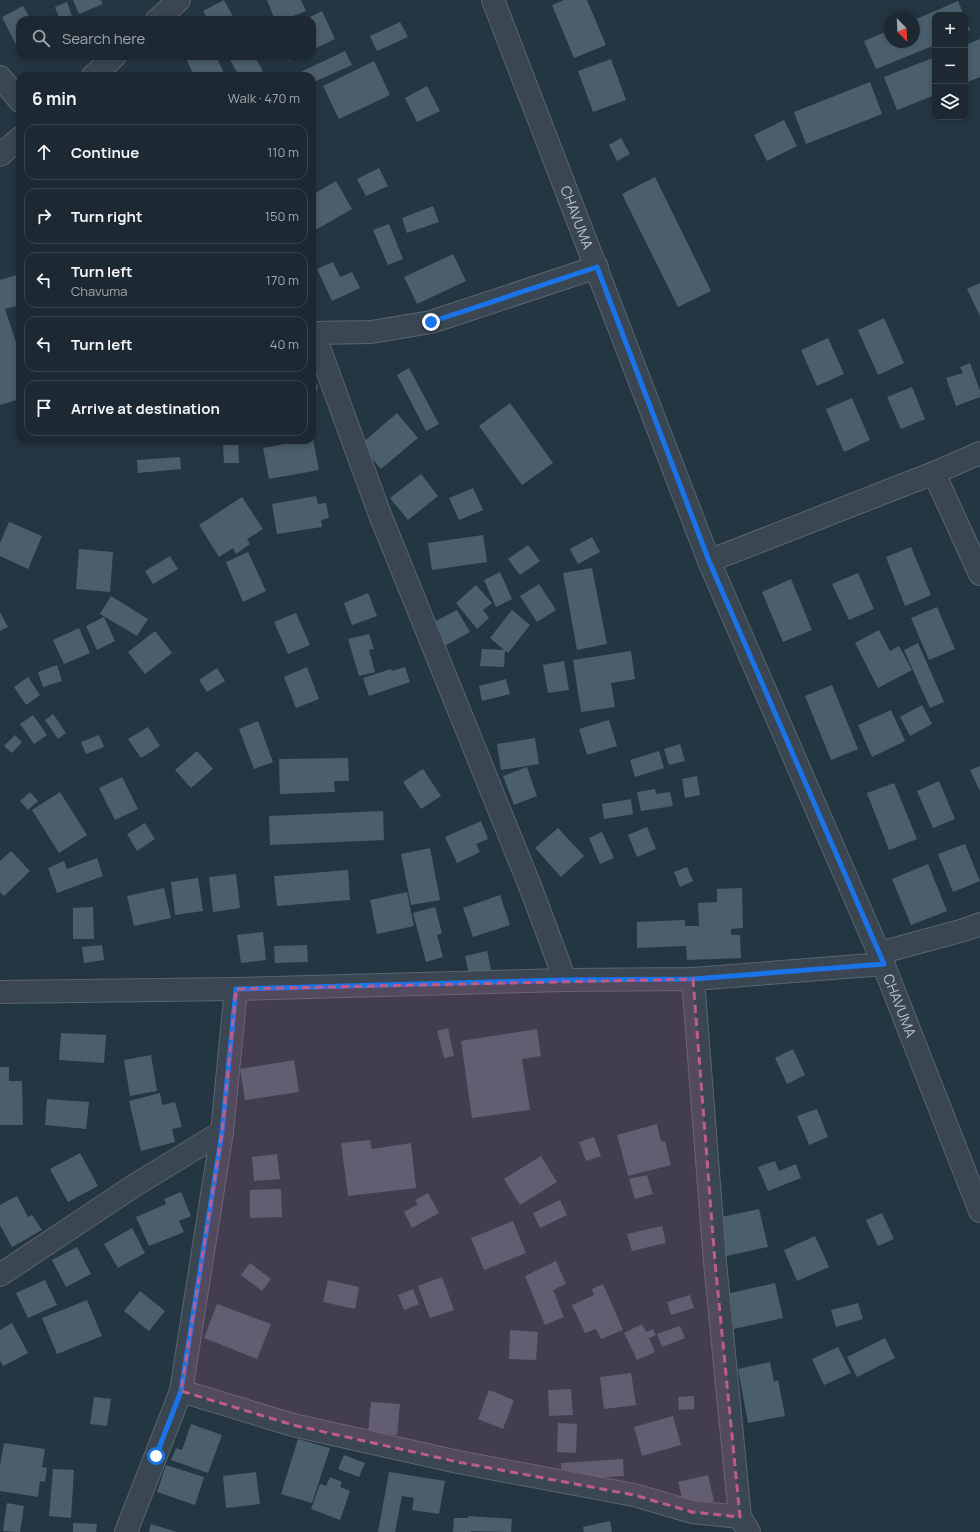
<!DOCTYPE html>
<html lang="en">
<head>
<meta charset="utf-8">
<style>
  :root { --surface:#1c2832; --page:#29343e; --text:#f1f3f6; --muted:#a0a6ac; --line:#3a444d }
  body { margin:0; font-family:Manrope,sans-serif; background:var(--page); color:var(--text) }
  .controls { position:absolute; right:12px; top:12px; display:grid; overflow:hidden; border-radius:8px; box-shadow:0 2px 6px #0003 }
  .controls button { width:36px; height:36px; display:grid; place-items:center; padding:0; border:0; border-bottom:1px solid var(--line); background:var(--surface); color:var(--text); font:20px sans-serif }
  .compass { position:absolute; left:884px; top:12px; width:36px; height:36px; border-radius:50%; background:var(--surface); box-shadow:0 2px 6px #0003; rotate:156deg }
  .stop { position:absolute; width:12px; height:12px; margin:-9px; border:3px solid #1a73e8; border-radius:50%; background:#fff }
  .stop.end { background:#1a73e8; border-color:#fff; box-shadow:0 1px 4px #0008 }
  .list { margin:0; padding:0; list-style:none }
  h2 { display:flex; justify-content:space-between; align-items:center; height:52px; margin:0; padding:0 16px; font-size:17px }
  h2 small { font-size:13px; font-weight:400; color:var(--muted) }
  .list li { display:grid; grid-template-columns:26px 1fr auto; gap:12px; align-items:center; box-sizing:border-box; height:56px; margin:0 8px 8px; padding:0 8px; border:1px solid var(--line); border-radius:12px }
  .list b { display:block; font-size:15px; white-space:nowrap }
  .list p { margin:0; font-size:13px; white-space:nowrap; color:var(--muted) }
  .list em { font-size:13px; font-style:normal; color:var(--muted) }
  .icon { flex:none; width:22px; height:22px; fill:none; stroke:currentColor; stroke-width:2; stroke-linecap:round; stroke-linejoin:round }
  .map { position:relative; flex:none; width:980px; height:1532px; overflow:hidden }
  .search { position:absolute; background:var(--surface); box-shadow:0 2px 6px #0003; left:16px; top:16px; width:300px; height:44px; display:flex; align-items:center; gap:10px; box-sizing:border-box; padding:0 14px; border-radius:12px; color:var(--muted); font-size:15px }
  .panel { position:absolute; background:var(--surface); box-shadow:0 2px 6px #0003; left:16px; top:72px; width:300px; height:372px; border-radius:12px }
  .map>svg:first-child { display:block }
</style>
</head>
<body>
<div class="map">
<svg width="980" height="1532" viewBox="0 0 980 1532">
  <rect width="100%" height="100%" fill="#253643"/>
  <g fill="#4b5e6c">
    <polygon points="73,0 101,0 103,4 79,14"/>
    <polygon points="224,0 235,20 208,20 203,11"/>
    <polygon points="267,0 301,0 306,11 283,20 275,20"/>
    <polygon points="564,0 587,0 606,45 574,58 552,5"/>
    <polygon points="958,1 964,15 935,15 935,45 876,69 864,41 890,30 890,42 914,42 914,20"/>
    <polygon points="67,2 73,19 60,20 55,7"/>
    <polygon points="23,6 31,20 20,20 20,43 16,45 2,17"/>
    <polygon points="322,11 335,39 312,50 312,20 304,20"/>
    <polygon points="965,18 970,30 965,32"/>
    <polygon points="400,22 408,37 377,51 370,36"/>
    <polygon points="980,39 980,77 965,83 965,45"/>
    <polygon points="345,51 352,65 312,83 312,76 292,76"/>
    <polygon points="185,56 216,56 225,76 194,76"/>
    <polygon points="228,56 255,56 265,76 239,76"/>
    <polygon points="286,56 299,56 289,61"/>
    <polygon points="935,57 935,95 897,110 884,77"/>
    <polygon points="611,59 626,100 593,112 578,71"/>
    <polygon points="374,61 390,95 339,119 323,86"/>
    <polygon points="870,82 882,114 806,144 794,112"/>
    <polygon points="427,86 440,111 417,122 405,98"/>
    <polygon points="784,120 797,146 767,161 754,135"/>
    <polygon points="621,138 630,154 617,161 609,145"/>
    <polygon points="379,168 388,186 366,196 357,179"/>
    <polygon points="655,177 711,291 678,307 622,194"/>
    <polygon points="336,181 352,209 312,232 312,195"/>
    <polygon points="433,206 439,222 407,233 402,218"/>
    <polygon points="389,224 403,259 388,265 373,230"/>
    <polygon points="453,254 466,281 417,304 404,277"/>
    <polygon points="333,262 340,277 352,272 360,288 332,301 317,269"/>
    <polygon points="20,274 20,305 5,309 17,345 20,344 20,399 0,405 0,280"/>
    <polygon points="980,283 980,316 967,289"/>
    <polygon points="884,318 904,363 878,375 858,330"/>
    <polygon points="828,338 844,374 817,386 801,350"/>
    <polygon points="970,363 980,391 980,397 956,406 946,378 963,373 960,367"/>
    <polygon points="409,368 439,424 426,431 397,375"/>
    <polygon points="312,384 318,385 316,395 312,394"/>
    <polygon points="912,387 925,419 901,429 887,397"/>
    <polygon points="852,398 870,440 844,452 826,409"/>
    <polygon points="510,403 553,463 522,485 479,426"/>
    <polygon points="397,413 418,438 381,469 360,445"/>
    <polygon points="312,439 313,439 319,470 269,479 263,448"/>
    <polygon points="223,445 238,445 239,463 224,463"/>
    <polygon points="180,457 181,469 138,473 137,460"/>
    <polygon points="421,474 438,496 408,520 390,498"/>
    <polygon points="473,488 483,510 459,520 449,498"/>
    <polygon points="316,496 318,504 326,503 329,518 321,520 322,527 277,534 272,504"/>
    <polygon points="242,497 263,529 247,539 250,544 236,554 233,548 219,557 199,525"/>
    <polygon points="9,522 42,536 28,569 0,556 0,543"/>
    <polygon points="483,535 487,562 432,570 428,543"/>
    <polygon points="592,537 600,552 578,564 570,549"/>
    <polygon points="528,545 540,561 520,575 508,559"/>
    <polygon points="911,547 931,595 905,606 886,557"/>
    <polygon points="79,549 113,552 110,592 76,589"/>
    <polygon points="248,552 266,591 243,602 226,562"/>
    <polygon points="170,556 178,569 153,584 145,571"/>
    <polygon points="592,568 607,644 577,650 563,573"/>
    <polygon points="500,572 512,599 496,607 484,580"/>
    <polygon points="858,573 874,609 849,620 832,584"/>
    <polygon points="791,579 812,630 783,642 762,592"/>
    <polygon points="539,584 556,610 537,622 520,596"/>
    <polygon points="476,585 492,603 483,610 489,618 477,629 456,603"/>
    <polygon points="368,593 377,616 352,625 344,603"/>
    <polygon points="111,596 148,619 137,636 100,614"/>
    <polygon points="937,607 955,649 929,660 911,618"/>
    <polygon points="457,610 470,632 443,647 430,624"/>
    <polygon points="512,610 530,625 508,653 490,638"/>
    <polygon points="0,612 8,627 0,631"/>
    <polygon points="296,613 310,645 288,654 274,622"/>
    <polygon points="104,617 115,641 97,650 86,626"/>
    <polygon points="79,628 90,653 64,664 53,640"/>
    <polygon points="879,630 890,651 899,646 912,670 878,688 855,643"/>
    <polygon points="155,631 172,653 145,674 128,652"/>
    <polygon points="369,634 374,649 369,650 375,672 359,676 348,639"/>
    <polygon points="918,643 944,702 930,708 904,650"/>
    <polygon points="482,649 505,650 504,667 480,666"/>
    <polygon points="631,651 635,679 611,683 615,707 581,712 573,660"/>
    <polygon points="564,661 569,690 548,693 543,665"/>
    <polygon points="57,665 62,681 43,687 38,672"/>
    <polygon points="307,667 319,699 296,708 284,677"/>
    <polygon points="405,667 410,682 369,696 363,678 391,669 392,671"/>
    <polygon points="217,668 225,681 207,692 199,680"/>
    <polygon points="28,677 40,695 26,705 14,687"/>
    <polygon points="506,679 510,694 482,701 479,686"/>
    <polygon points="832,685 858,749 831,760 805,696"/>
    <polygon points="922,705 932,724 910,736 900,717"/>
    <polygon points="891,710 905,741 872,757 858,725"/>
    <polygon points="53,714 66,733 58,739 45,720"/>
    <polygon points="33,715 47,735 34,744 20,724"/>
    <polygon points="609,720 617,746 587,755 579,729"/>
    <polygon points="258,721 273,762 254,769 239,729"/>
    <polygon points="148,727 160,746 141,758 128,739"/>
    <polygon points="15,735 22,742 12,753 4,746"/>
    <polygon points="99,735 104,747 86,754 81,742"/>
    <polygon points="535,738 539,764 501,770 497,744"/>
    <polygon points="680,744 685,761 669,765 664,749"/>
    <polygon points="197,751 213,769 191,788 175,770"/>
    <polygon points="659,751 664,768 635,777 630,760"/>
    <polygon points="348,758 349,781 334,781 335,792 280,794 279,759"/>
    <polygon points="980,766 980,791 970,770"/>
    <polygon points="527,767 537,796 514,805 503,776"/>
    <polygon points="423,769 441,796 421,809 403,782"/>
    <polygon points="697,776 700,795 685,798 682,779"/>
    <polygon points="122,777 138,809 115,820 99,788"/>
    <polygon points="939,781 955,819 933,828 917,791"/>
    <polygon points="894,783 917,839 889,850 867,793"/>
    <polygon points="655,789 656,794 670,792 673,806 641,811 637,792"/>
    <polygon points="30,792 38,801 28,810 20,801"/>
    <polygon points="60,792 87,835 59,853 32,810"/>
    <polygon points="631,799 633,814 604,819 602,804"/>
    <polygon points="383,811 384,840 270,845 269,816"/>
    <polygon points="481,821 488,839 476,844 480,852 457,863 445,837"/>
    <polygon points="145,823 155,839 137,851 127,834"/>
    <polygon points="647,827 656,849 637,857 628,835"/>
    <polygon points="558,828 584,856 561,877 535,848"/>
    <polygon points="602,832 614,858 600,864 589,838"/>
    <polygon points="965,844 980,881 953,892 938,854"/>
    <polygon points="430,848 440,900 411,905 401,854"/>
    <polygon points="11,851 30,871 4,896 0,892 0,861"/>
    <polygon points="97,858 103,876 57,893 48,868 64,861 67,869"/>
    <polygon points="928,864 947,911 911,925 892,879"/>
    <polygon points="687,867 693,881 680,887 674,872"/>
    <polygon points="348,870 350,900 277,906 274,876"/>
    <polygon points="236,874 240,908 213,912 209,877"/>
    <polygon points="198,878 203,911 175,915 171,882"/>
    <polygon points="164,888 171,918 134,926 127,896"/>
    <polygon points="742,888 743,928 731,929 731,935 740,935 741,958 687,960 686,946 637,948 637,922 685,920 685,926 699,926 698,903 717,902 717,889"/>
    <polygon points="407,892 414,926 377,934 370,900"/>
    <polygon points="500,895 510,925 473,937 463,908"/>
    <polygon points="93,907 94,939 73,939 73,908"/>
    <polygon points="435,907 442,933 437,935 443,957 426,962 413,913"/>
    <polygon points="263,932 266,960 241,963 237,935"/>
    <polygon points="102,945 104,960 84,963 82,947"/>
    <polygon points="307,945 308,962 275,963 274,946"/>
    <polygon points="487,951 492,974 470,979 465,956"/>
    <polygon points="448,1028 454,1056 444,1058 437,1031"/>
    <polygon points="537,1029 541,1056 522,1059 530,1110 472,1118 461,1041"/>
    <polygon points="61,1033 106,1035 104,1063 59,1060"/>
    <polygon points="793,1049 805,1075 787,1084 775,1058"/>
    <polygon points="151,1055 157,1091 130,1096 124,1060"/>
    <polygon points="294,1060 299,1092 245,1100 240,1069"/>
    <polygon points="0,1067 9,1067 9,1081 22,1081 23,1125 0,1125"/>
    <polygon points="160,1093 162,1105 175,1102 182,1127 172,1129 175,1142 141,1151 129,1101"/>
    <polygon points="47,1099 89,1102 86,1129 45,1125"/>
    <polygon points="817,1109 828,1137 809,1145 797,1116"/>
    <polygon points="657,1124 661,1142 665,1141 671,1165 628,1176 617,1135"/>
    <polygon points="594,1137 601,1156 586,1161 579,1142"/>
    <polygon points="370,1140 372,1149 411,1143 416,1188 348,1196 341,1143"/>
    <polygon points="80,1153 98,1186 68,1202 50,1169"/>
    <polygon points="277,1154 280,1179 254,1181 252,1157"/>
    <polygon points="541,1156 557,1182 520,1205 504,1179"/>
    <polygon points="775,1161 779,1171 796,1164 801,1178 768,1191 758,1167"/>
    <polygon points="647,1175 653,1194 635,1199 629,1179"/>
    <polygon points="281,1189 282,1217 250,1218 250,1190"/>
    <polygon points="181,1192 191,1216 179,1221 184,1232 149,1246 136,1217 166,1204 164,1199"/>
    <polygon points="428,1193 439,1213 412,1228 404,1212 418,1204 415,1200"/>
    <polygon points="17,1196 28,1217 32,1215 42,1230 12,1247 0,1225 0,1205"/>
    <polygon points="560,1200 567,1215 540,1228 533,1213"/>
    <polygon points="759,1209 768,1247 726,1256 717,1218"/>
    <polygon points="882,1213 894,1239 878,1246 866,1220"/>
    <polygon points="513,1221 526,1253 484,1270 471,1238"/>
    <polygon points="662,1226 666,1243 632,1251 627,1234"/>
    <polygon points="132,1228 145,1253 118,1268 104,1244"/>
    <polygon points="815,1236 829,1267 797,1281 784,1250"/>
    <polygon points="77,1247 91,1274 66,1287 52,1260"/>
    <polygon points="556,1261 566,1284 553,1290 564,1317 545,1325 525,1276"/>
    <polygon points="250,1263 271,1279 262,1291 241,1275"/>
    <polygon points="442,1277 454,1310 430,1318 418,1286"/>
    <polygon points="45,1280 57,1305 28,1318 16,1293"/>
    <polygon points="328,1280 359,1287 355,1309 323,1302"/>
    <polygon points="775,1283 783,1318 734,1329 726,1294"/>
    <polygon points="603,1284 623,1330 601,1339 596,1329 585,1333 572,1305 594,1295 592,1289"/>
    <polygon points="413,1289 419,1304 404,1310 398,1295"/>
    <polygon points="140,1291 165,1311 149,1331 124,1311"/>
    <polygon points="690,1295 694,1308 671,1315 667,1302"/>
    <polygon points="87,1300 102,1336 57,1354 42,1318"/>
    <polygon points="858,1303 863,1319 836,1327 831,1310"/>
    <polygon points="217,1304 271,1324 257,1359 204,1338"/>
    <polygon points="12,1323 28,1353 3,1366 0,1360 0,1330"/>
    <polygon points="642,1324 646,1332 653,1329 656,1335 649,1338 655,1352 637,1360 624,1333"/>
    <polygon points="680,1326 685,1338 662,1347 657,1334"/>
    <polygon points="510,1330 538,1332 536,1360 509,1359"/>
    <polygon points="885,1338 895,1358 857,1377 847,1357"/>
    <polygon points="838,1347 851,1373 824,1385 812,1359"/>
    <polygon points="770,1362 774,1382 778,1380 785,1416 748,1423 738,1369"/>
    <polygon points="631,1373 636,1405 604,1409 600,1377"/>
    <polygon points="571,1389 573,1415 549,1416 548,1390"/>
    <polygon points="489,1390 514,1400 503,1429 478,1419"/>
    <polygon points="694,1396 694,1409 679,1410 678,1397"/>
    <polygon points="94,1397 111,1399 107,1426 90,1424"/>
    <polygon points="371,1402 400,1404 397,1435 368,1433"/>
    <polygon points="673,1416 681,1445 642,1456 634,1427"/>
    <polygon points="558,1423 577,1424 576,1453 557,1452"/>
    <polygon points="191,1424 222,1435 208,1473 171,1460 176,1448 182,1450"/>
    <polygon points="298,1439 330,1448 312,1503 281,1494"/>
    <polygon points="4,1443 45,1449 42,1467 47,1468 45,1482 40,1481 38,1497 0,1491 0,1465"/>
    <polygon points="344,1455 365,1463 359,1477 338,1469"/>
    <polygon points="623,1459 624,1476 562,1480 561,1463"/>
    <polygon points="166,1465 204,1477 195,1505 157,1492"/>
    <polygon points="53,1469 74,1470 71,1518 49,1516"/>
    <polygon points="256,1472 260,1504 226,1508 223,1476"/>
    <polygon points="389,1472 445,1481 439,1514 412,1510 414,1498 402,1496 395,1532 378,1532"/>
    <polygon points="708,1475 714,1501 685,1508 678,1482"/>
    <polygon points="330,1477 342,1482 340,1487 350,1491 340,1520 311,1509 320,1484 326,1486"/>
    <polygon points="7,1503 24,1506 20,1532 3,1531"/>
    <polygon points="468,1516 512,1519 511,1532 471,1531 471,1532 453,1532 454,1518 468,1518"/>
    <polygon points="610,1521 612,1532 584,1532 583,1527"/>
    <polygon points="73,1523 97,1524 96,1532 73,1532"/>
    <polygon points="151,1524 177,1532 149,1532"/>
  </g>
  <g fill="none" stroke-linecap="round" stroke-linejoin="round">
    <g stroke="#586570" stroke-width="24">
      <g id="minor">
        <path id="s1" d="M493,0L709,561L879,953L980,1211"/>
        <polyline points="157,20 179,0"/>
        <polyline points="93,76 115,56"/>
        <polyline points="0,77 20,101"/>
        <polyline points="0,155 20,138"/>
        <polyline points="312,333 371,332 431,322 597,267"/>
        <polyline points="314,334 379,512 532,891 565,980"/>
        <polyline points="934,473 980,574"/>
        <polyline points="709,561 934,473 980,453"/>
        <polyline points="879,953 964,930 980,924"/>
        <polyline points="693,979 715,1262 740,1517 749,1532"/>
        <polyline points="0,992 236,989 565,980 693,979 884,964"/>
        <polyline points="0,1275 135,1185 222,1132"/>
        <polyline points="181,1391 293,1425 458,1462 634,1495 692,1512 740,1517"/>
        <polyline points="126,1532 181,1391 222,1132 236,989"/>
      </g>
    </g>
    <use href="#minor" stroke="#3a4753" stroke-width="22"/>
  </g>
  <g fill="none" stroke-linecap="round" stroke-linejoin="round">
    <polyline stroke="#1a73e8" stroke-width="5" points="156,1456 181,1391 222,1132 236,989 565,980 693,979 884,964 709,561 597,267 431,322"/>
  </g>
  <path fill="#be5c89" fill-opacity="0.2" stroke="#be5c89" stroke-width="3" stroke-dasharray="8 5" stroke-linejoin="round" d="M693,979L715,1262L740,1517L692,1512L634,1495L458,1462L293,1425L181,1391L222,1132L236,989Z"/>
  <g text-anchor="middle" stroke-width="4" stroke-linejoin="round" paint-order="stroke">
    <g font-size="14" fill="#b7c2cd" stroke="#1e2c38">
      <text dy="5" stroke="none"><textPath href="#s1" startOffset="233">CHAVUMA</textPath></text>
      <text dy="5" stroke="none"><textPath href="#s1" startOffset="1085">CHAVUMA</textPath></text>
    </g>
  </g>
</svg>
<div class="controls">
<button>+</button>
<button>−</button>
<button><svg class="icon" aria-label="layers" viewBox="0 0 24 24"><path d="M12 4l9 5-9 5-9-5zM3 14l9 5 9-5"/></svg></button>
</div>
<svg class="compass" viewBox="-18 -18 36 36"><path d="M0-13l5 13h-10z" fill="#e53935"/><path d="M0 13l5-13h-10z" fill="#a0a6ac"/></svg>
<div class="stop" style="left:156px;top:1456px"></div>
<div class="stop end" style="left:431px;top:322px"></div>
<div class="search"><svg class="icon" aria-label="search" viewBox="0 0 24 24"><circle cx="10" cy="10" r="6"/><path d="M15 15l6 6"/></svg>Search here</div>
<section class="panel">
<h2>6 min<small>Walk · 470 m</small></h2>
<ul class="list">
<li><svg class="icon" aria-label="ahead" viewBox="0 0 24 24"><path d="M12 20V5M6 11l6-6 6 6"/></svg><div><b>Continue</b></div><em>110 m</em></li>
<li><svg class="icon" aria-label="right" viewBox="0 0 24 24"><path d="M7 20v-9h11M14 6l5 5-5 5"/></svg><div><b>Turn right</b></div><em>150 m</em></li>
<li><svg class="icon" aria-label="left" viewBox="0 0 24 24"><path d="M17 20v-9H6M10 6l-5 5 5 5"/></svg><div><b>Turn left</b><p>Chavuma</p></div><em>170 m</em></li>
<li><svg class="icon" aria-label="left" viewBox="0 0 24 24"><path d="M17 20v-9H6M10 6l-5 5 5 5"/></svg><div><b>Turn left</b></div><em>40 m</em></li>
<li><svg class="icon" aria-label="arrive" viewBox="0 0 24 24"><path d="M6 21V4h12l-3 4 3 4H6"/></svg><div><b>Arrive at destination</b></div></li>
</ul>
</section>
</div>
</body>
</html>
